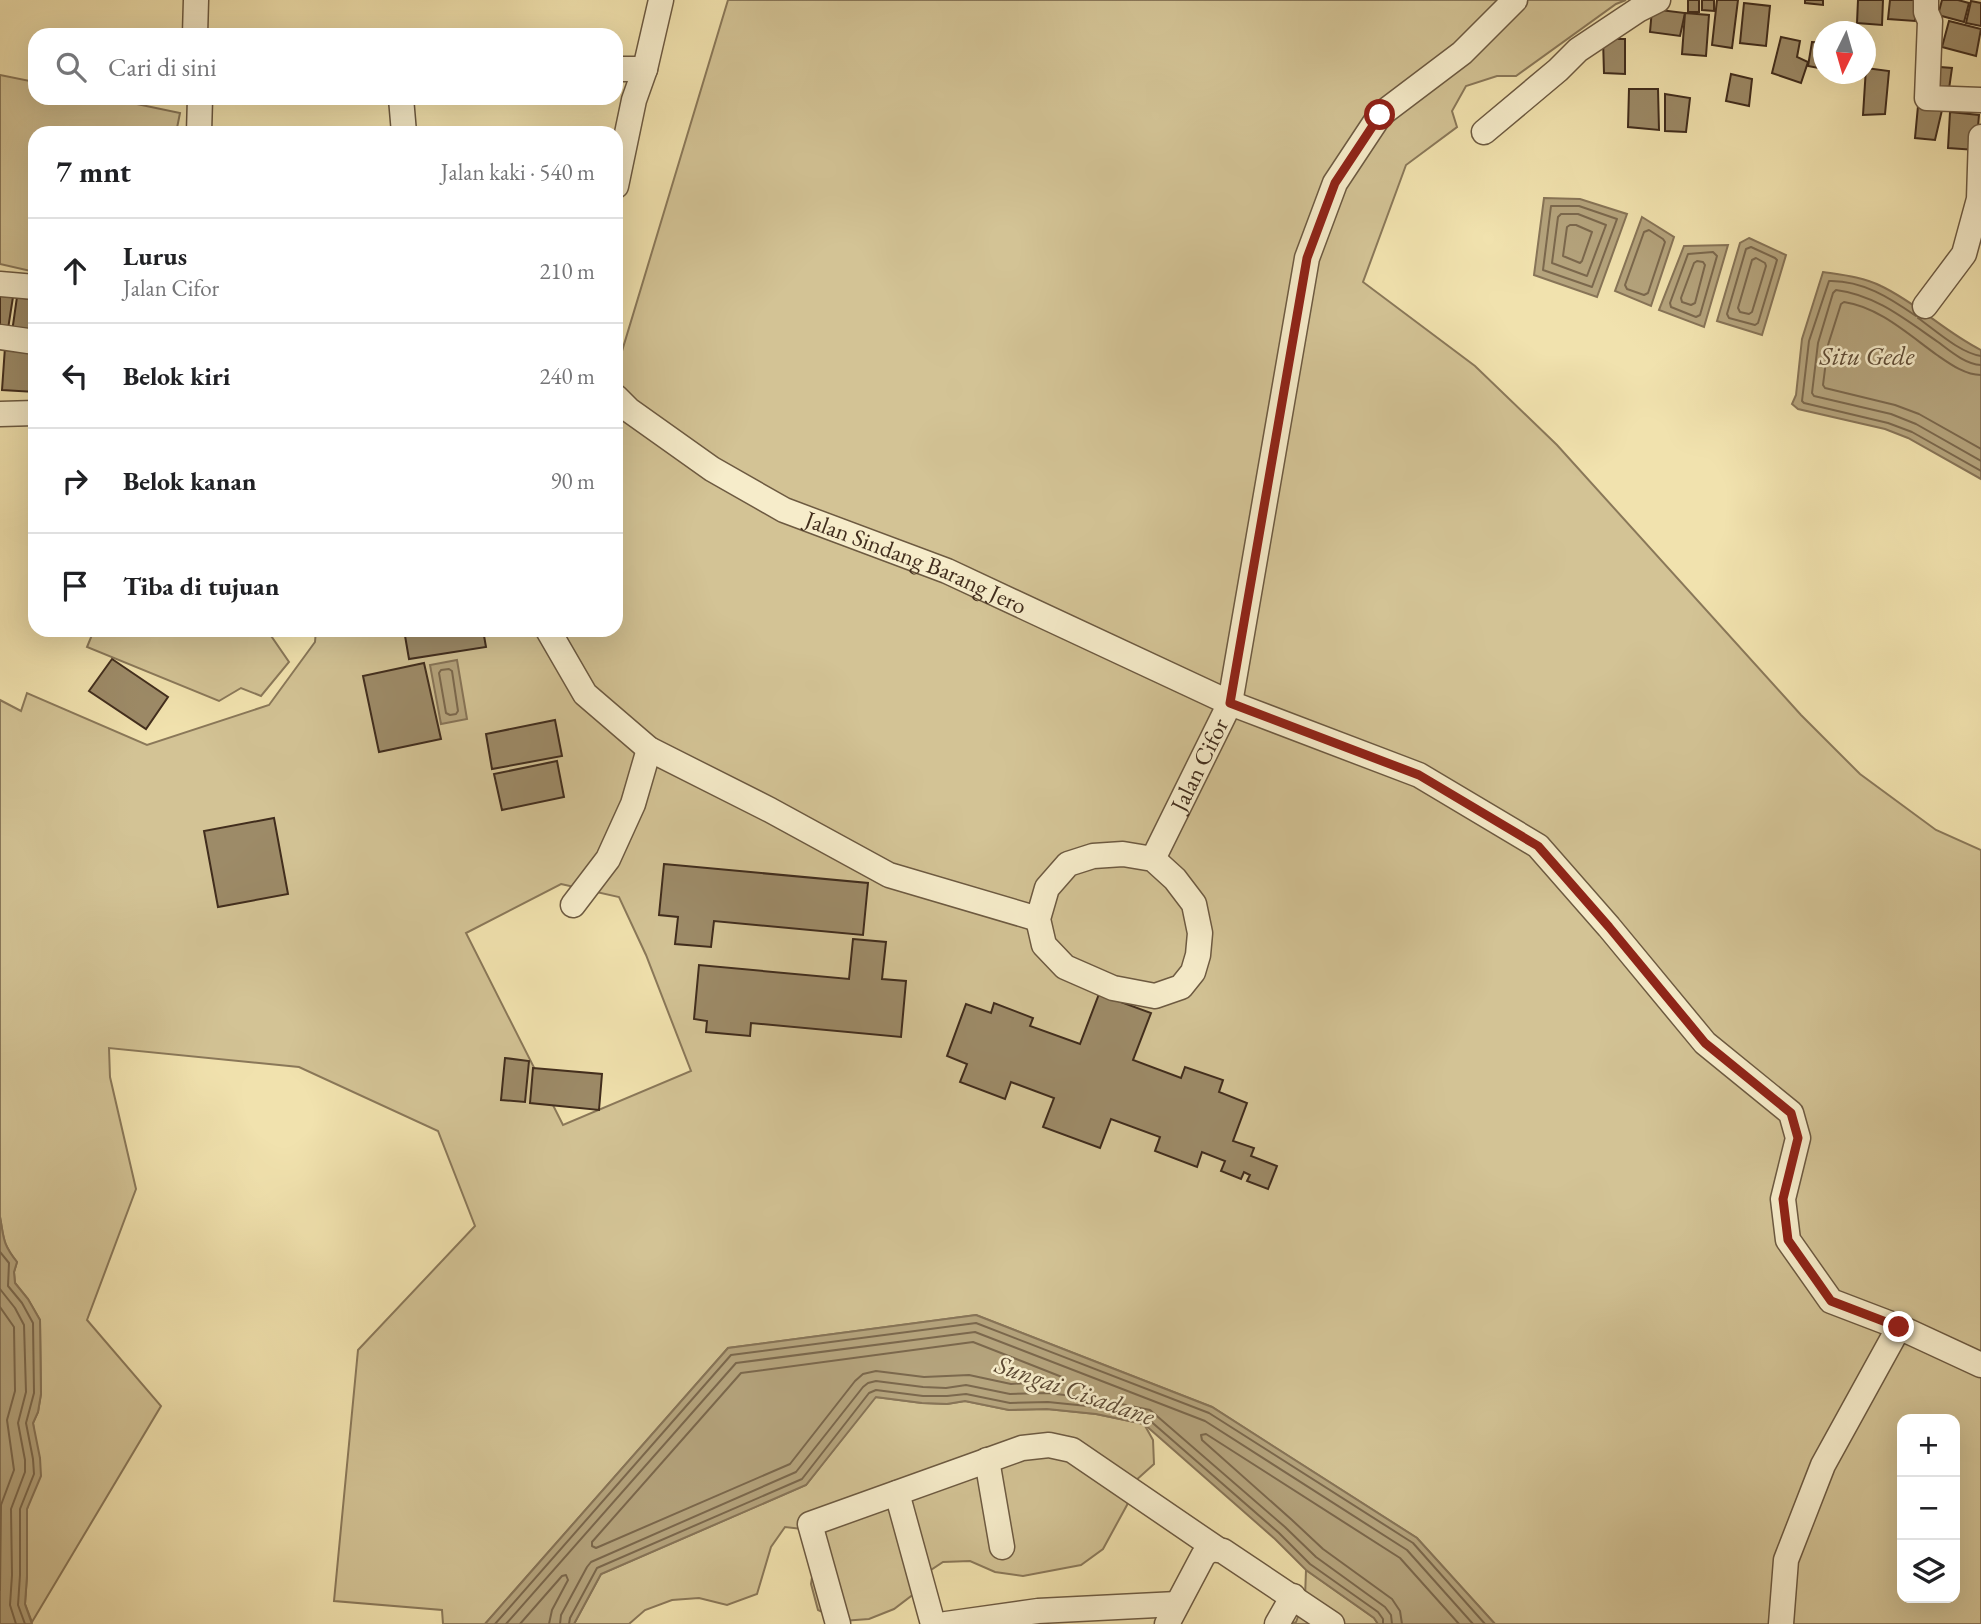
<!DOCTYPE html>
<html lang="id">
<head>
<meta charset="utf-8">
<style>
  :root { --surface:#fff; --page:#f2f2f2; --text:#202124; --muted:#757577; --line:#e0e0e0 }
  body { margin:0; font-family:"EB Garamond",serif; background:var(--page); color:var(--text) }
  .controls { position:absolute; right:21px; bottom:21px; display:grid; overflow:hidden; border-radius:14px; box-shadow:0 7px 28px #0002 }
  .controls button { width:63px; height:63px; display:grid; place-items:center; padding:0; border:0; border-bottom:2px solid var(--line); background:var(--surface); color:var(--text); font:35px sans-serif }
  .compass { position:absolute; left:1813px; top:21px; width:63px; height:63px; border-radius:50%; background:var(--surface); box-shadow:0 7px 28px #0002; rotate:185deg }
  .stop { position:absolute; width:21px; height:21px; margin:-16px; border:5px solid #8f2418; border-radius:50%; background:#fff }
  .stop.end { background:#8f2418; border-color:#fff; box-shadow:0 2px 7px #0008 }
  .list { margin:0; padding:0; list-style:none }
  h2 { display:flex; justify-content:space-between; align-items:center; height:91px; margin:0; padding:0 28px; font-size:30px }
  h2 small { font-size:23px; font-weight:400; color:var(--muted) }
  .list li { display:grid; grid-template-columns:46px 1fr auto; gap:21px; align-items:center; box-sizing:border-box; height:105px; padding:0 28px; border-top:2px solid var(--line) }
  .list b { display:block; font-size:26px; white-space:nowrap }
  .list p { margin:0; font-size:23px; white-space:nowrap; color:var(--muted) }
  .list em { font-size:23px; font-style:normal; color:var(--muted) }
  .icon { flex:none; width:38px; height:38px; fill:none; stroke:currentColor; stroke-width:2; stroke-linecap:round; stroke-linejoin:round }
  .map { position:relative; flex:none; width:1981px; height:1624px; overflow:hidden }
  .search { position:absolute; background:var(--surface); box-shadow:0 7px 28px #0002; left:28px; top:28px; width:595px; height:77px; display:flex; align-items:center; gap:18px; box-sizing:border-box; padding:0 24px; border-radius:21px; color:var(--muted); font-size:26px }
  .panel { position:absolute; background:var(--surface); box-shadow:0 7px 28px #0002; left:28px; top:126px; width:595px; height:511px; border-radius:21px }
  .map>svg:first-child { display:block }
</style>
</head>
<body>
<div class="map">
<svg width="1981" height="1624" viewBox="0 0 1981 1624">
  <rect width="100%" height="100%" fill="#f1e2ae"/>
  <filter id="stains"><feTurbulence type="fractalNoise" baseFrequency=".00286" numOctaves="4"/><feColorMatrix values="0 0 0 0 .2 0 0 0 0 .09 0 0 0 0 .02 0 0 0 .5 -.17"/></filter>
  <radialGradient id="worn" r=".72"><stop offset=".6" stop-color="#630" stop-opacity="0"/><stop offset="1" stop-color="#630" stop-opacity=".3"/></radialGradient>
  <g fill="#d3c395" stroke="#8a7859" stroke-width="2" fill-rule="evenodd">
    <path d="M728,0H1626L1616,4L1516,76H1497L1466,86L1452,111L1457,127L1406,165L1363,282L1475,366L1557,445L1801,715L1860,774L1936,830L1981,850V1624H1495L1417,1538L1212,1407L976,1315L728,1348L485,1624H443L442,1610L334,1601L358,1350L475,1226L438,1131L299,1067L109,1048L110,1077L136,1189L87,1320L161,1406L32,1622L25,1604L27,1576V1509L31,1496L35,1439L33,1423L38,1412L41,1394L40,1320L28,1299L15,1283L14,1272L17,1262C2,1243 4,1238 0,1217V700L21,711L27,693L147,745L269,705L315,642L316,630H616V371ZM561,884L619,897L646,955L691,1071L563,1125L466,933ZM1902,1419H1955V1598H1902Z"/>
    <polygon points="0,75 35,82 35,98 108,98 180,113 176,133 35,133 35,272 0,264"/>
    <polygon points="94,630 267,630 289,662 261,696 241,688 219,701 87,647"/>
    <polygon points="875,1397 922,1403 947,1404 965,1401 1009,1410 1047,1409 1096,1414 1144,1424 1153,1440 1154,1464 1134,1482 1127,1505 1103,1549 1081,1565 1023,1576 995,1572 970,1561 943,1562 922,1576 915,1593 894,1609 869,1619 842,1621 818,1610 811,1584 815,1558 811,1530 785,1527 771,1547 757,1594 727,1605 699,1598 672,1600 645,1610 629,1624 574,1624 601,1574 806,1485"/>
    <polygon points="1306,1570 1374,1618 1378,1624 1292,1624 1296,1622 1305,1598"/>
  </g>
  <g fill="#b5a47d" stroke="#877457" stroke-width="2">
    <polygon points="1544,198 1580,199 1627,214 1597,297 1534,275"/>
    <polygon points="1642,217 1674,237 1651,306 1615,291"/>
    <polygon points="1749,238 1786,255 1762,335 1717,321 1740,243"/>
    <polygon points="1728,245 1704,327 1659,310 1684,246"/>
    <path d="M1823,272C1843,275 1863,277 1881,286C1917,303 1945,332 1981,350V479L1908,438L1885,429L1798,409L1792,404L1796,395L1802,339Z"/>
    <polygon points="457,660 467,719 441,724 430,665"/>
    <path d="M0,1217C4,1238 2,1243 17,1262L14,1272L15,1283L28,1299L40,1320L41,1394L38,1412L33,1423L40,1458L41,1476L27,1509V1576L25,1604L32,1624H0Z"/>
    <polygon points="976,1315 1212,1407 1417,1538 1495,1624 1378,1624 1374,1618 1306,1570 1275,1539 1144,1424 1096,1414 1047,1409 1009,1410 965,1401 947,1404 922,1403 876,1397 806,1485 601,1574 574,1624 485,1624 728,1348"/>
  </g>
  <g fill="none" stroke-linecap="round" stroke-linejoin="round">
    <g stroke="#7b684d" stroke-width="2">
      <polygon points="1551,206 1579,206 1617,219 1592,287 1543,270"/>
      <polygon points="1561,214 1578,214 1606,225 1587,276 1552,263 1558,217"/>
      <polygon points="1570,225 1576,225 1592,232 1582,261 1580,263 1563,256 1567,227"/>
      <polygon points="1649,230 1663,239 1665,242 1648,293 1644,295 1627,289 1625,285 1644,232"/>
      <polygon points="1751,247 1775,258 1777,260 1758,323 1755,325 1729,318 1727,314 1746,249"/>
      <polygon points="1713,252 1717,256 1700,315 1696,317 1671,307 1670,303 1688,254"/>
      <polygon points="1756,258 1765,263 1766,266 1752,312 1749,314 1740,312 1738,308 1752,260"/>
      <polygon points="1697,261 1703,262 1705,265 1695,303 1691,305 1682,302 1681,298 1694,263"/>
      <path d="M1916,316C1890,298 1862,280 1829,281L1809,341L1802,401L1804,403L1888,423L1912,432L1981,471"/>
      <path d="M1918,318C1935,330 1960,353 1981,356"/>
      <path d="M1981,365C1965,364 1950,351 1938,342C1906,320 1876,295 1836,290L1833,293L1818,343L1812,393L1814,396L1891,414L1916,424L1981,461"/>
      <path d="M1981,375C1965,375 1950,364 1937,355C1909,335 1879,307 1844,302L1841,304L1828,345L1823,385L1825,388L1895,405L1919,414L1981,449"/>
      <polygon points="449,669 452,671 458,711 456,714 450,715 446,713 439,673 441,670"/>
      <polyline points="0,1252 9,1263 8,1286 22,1303 33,1323 34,1393 26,1423 33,1459 34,1474 20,1509 20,1575 18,1605 25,1624"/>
      <polyline points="0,1289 15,1308 24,1325 26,1392 18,1423 25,1460 25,1472 11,1509 12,1575 10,1605 16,1624"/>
      <polyline points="0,1307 14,1327 15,1391 7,1420 14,1470 1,1505 0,1590"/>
      <polygon points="973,1342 1062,1377 1064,1382 1061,1384 1046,1382 1011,1384 969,1375 924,1377 876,1371 863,1374 855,1381 790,1464 596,1548 592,1546 592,1542 741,1373"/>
      <polyline points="495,1624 731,1355 976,1323 1209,1413 1413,1543 1485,1624"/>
      <polyline points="506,1624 736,1363 975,1332 1205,1421 1407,1550 1473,1624"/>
      <polyline points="520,1624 562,1576 566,1575 568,1580 552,1610 549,1624"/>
      <polyline points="560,1624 561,1615 587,1567 591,1562 796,1472 863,1387 868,1383 876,1381 923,1387 946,1388 966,1385 1010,1394 1048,1393 1097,1399 1150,1410 1285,1527 1316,1557 1385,1607 1391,1615 1392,1624"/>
      <polyline points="569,1624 570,1618 597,1568 802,1479 869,1393 876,1390 923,1396 947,1396 966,1394 1010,1403 1048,1402 1097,1407 1147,1418 1279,1533 1310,1564 1378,1612 1383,1619 1383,1624"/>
      <polyline points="1402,1624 1400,1611 1392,1599 1323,1549 1292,1520 1202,1440 1201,1435 1206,1434 1400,1558 1459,1624"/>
    </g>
  </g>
  <g fill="#9d8b68" stroke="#412d1d" stroke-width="2">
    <rect x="1688" y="0" width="11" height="12"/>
    <polygon points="1702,0 1714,0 1714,11 1702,10"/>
    <polygon points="1717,0 1738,0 1732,48 1712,45"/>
    <polygon points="1805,0 1823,0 1823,5 1805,3"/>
    <polygon points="1858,0 1883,0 1882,25 1857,23"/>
    <polygon points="1890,0 1917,0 1915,21 1888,19"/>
    <polygon points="1942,0 1958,0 1969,3 1964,22 1938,15"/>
    <polygon points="1971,1 1981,3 1981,26 1966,23"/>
    <polygon points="1744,3 1770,6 1766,46 1740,43"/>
    <polygon points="1652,9 1685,13 1680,36 1650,32"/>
    <polygon points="1685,13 1709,15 1706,56 1682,54"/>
    <polygon points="1949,21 1981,29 1976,56 1942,47"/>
    <polygon points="1781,37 1800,41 1797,57 1808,62 1801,83 1772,73"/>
    <polygon points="1603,39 1625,39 1625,74 1604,73"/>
    <polygon points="1812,42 1824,43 1824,69 1808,66"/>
    <polygon points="1927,66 1952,68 1947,103"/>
    <polygon points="1866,68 1889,71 1885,114 1863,115"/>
    <polygon points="1731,74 1752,79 1749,106 1726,101"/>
    <polygon points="1629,89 1658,89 1659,130 1628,127"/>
    <polygon points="1665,94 1690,98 1686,132 1665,131"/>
    <polygon points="1918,106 1942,110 1935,140 1915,138"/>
    <polygon points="1950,112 1979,115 1976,150 1948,148"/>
    <polygon points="0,295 13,297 8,329 0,328"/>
    <polygon points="17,297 35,300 35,336 12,332"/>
    <polygon points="5,347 35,349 35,392 2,390"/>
    <polygon points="404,630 483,630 486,647 409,659"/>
    <polygon points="112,659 168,697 146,729 89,691"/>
    <polygon points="424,663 441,739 379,752 363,676"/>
    <polygon points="555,720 562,756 492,769 486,734"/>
    <polygon points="557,761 564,797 502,810 494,774"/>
    <polygon points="274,818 288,894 218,907 204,831"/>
    <polygon points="664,864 868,883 863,935 714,921 711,947 675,944 678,917 659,915"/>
    <polygon points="853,939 886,942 882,979 906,981 901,1037 751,1023 750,1036 706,1032 707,1021 694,1019 699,965 849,979"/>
    <polygon points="1099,994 1151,1013 1133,1060 1181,1078 1185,1067 1223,1080 1219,1092 1247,1103 1233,1141 1254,1148 1251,1156 1277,1166 1268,1189 1247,1181 1250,1175 1244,1172 1241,1179 1221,1171 1225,1161 1202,1152 1197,1167 1155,1151 1160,1137 1111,1119 1100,1148 1043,1127 1054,1098 1011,1082 1005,1099 960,1082 967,1064 947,1056 966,1004 991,1013 994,1003 1033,1018 1030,1026 1080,1044"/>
    <polygon points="505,1058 529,1061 525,1102 501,1100"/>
    <polygon points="533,1068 602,1074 599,1110 530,1103"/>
  </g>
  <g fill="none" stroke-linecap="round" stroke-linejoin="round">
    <g stroke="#6d5a41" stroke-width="27">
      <g id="minor">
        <polyline points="1926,0 1926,12 1930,21 1927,98 1981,100"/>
        <polyline points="195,35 196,0"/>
        <polyline points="616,69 645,69"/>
        <polyline points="401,98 404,133"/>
        <polyline points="1484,132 1558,70 1578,50 1638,10 1658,0"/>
        <polyline points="199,133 200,98"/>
        <polyline points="616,186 634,100 645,69 661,0"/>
        <polyline points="0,284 35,287"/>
        <polyline points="1925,306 1964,254 1979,199 1981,137"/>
        <polyline points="0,337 35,342"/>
        <path id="s1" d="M616,397L629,410L712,469L784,510L947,571L1230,703L1419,775L1538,846L1609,927L1705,1043L1791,1113L1798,1138L1783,1199L1788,1240L1831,1301L1899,1327L1981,1365"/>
        <polyline points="0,414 35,413"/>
        <polyline points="548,630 585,694 649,749 770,810 889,875 1038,919"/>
        <polygon points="1123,854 1153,859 1175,879 1194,904 1200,933 1198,955 1193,972 1181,987 1155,996 1113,988 1065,967 1044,945 1038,919 1047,888 1068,864 1093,856"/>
        <path id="s2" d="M1153,859L1230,703L1307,258L1335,183L1380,115L1462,53L1515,0"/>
        <polyline points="573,905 608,859 633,804 649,749"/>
        <polyline points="987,1460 1002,1547"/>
        <polyline points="897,1493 933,1624"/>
        <polyline points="838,1624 810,1524 1022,1448 1049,1445 1072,1450 1217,1549"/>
        <polyline points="946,1624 1038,1611 1177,1604"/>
        <path d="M1167,1624L1203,1556C1209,1549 1214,1549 1223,1551L1332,1624"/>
        <polyline points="1277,1624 1293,1596"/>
        <polyline points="1781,1624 1786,1560 1823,1465 1899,1327"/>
      </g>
    </g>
    <use href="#minor" stroke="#f6ecca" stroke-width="24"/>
  </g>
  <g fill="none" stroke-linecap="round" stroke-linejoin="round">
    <polyline stroke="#8f2418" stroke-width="9" points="1380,115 1335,183 1307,258 1230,703 1419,775 1538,846 1609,927 1705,1043 1791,1113 1798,1138 1783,1199 1788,1240 1831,1301 1899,1327"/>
  </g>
  <g text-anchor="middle" stroke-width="5" stroke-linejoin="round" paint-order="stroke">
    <g font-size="24" fill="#412d1d" stroke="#f6ecca">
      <text dy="8" stroke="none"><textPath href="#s1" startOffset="345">Jalan Sindang Barang Jero</textPath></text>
      <text dy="8" stroke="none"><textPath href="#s2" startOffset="105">Jalan Cifor</textPath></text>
    </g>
    <g font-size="26" font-style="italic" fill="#5e4b35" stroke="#f6ecca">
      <text x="1867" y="365">Situ Gede</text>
      <text transform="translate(1075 1390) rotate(19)" y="9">Sungai Cisadane</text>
    </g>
  </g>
  <rect width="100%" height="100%" filter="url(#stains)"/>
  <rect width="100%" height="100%" fill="url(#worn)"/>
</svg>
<div class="controls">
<button>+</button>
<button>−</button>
<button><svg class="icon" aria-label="layers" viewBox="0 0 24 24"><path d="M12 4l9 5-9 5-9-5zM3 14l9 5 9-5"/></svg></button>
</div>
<svg class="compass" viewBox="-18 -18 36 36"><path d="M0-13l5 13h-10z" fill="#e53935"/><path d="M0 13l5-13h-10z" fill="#757577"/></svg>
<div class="stop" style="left:1380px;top:115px"></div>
<div class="stop end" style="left:1899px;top:1327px"></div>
<div class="search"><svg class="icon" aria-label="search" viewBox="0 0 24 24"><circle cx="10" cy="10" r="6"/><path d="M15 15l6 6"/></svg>Cari di sini</div>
<section class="panel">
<h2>7 mnt<small>Jalan kaki · 540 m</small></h2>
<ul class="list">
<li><svg class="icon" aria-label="ahead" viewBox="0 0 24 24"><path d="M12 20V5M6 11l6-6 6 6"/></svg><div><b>Lurus</b><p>Jalan Cifor</p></div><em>210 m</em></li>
<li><svg class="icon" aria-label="left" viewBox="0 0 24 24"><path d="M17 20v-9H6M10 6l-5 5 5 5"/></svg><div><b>Belok kiri</b></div><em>240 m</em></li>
<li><svg class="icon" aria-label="right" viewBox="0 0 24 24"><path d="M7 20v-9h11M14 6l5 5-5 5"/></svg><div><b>Belok kanan</b></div><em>90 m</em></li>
<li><svg class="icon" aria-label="arrive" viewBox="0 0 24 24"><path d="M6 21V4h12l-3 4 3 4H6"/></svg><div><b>Tiba di tujuan</b></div></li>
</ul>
</section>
</div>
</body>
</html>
